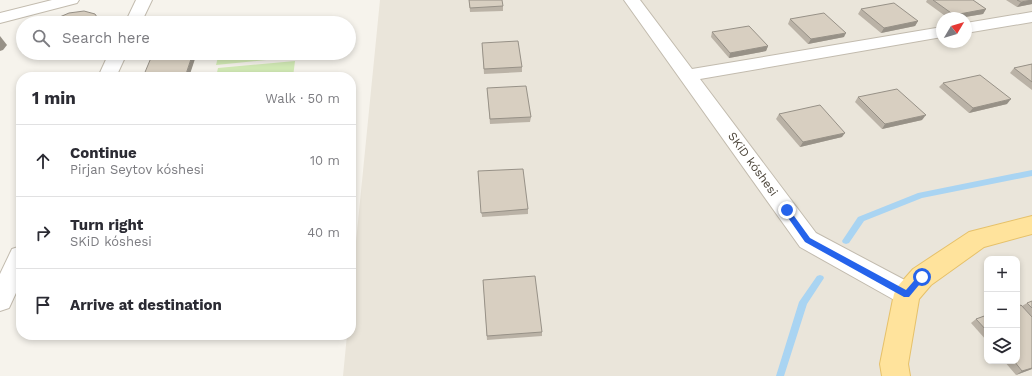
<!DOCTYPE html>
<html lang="en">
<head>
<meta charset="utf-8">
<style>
  :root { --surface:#fff; --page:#f2f2f3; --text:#2b2b33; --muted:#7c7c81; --line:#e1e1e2 }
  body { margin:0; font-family:"Work Sans",sans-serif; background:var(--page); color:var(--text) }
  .controls { position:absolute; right:12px; bottom:12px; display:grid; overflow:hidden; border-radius:8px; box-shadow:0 2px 6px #0003 }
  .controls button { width:36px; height:36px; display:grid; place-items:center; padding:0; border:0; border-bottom:1px solid var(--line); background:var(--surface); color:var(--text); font:20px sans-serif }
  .compass { position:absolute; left:936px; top:12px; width:36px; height:36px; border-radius:50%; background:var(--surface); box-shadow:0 2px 6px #0003; rotate:52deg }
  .stop { position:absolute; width:12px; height:12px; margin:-9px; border:3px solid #2563eb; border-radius:50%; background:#fff }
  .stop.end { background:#2563eb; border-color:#fff; box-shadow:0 1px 4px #0008 }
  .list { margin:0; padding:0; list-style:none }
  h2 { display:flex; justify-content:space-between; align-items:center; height:52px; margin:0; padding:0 16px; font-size:17px }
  h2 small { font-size:13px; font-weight:400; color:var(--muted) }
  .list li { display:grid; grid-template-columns:26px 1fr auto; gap:12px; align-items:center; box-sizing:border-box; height:72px; padding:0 16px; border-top:1px solid var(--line) }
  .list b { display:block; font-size:15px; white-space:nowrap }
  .list p { margin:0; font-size:13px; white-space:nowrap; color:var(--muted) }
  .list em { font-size:13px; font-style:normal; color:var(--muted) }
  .icon { flex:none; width:22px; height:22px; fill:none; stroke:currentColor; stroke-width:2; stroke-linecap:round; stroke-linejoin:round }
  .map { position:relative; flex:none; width:1032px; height:376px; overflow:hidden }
  .search { position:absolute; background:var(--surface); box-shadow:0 2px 6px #0003; left:16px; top:16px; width:340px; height:44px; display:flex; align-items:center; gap:10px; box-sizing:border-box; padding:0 14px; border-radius:22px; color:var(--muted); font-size:15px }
  .panel { position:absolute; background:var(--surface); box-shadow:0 2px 6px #0003; left:16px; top:72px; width:340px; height:268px; border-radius:16px }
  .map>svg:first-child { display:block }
</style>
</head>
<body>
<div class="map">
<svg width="1032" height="376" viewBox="0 0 1032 376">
  <rect width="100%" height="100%" fill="#f6f3ec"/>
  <path fill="#eae5da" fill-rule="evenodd" d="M380,0H1032V376H343L347,335H351V292ZM942,18H966V42H942ZM987,259H1017V361H987Z"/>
  <g fill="#d2eab5">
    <polygon points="219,53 298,53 297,57 216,65"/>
    <polygon points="295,61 293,77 216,77 218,68"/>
  </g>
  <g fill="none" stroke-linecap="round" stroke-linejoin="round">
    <g fill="#a9d4f2" fill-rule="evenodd">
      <polygon points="1032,170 1032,176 922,198 864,221 849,243 846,244 843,243 842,241 858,217 918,193"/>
      <polygon points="820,275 823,276 824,278 807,304 784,376 776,376 799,302 817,276"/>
    </g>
    <g stroke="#c2bbae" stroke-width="2">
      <g id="minor">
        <polygon points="52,0 79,0 77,3 0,23 0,13"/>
        <polygon points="136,0 152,0 141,23 125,23"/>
        <polygon points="624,0 640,0 692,69 942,27 942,37 700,79 816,233 916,286 920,294 916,302 907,305 898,302 800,247"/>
        <polygon points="1032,12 1032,22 966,33 966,23"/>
        <polygon points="109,53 127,53 116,77 98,77"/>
        <polygon points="21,246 21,282 9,308 0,311 0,274 12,249"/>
      </g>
    </g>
    <g stroke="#e6c16a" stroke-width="2">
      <polygon id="major" points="1032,216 1032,234 984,247 931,285 919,299 908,364 910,376 882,376 880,364 894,294 898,286 913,269 969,232"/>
    </g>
    <use href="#minor" fill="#fff" fill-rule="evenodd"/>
    <use href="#major" fill="#ffe39c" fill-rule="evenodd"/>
  </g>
  <g fill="#bab2a6">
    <polygon points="469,0 503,6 503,11 470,12"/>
    <polygon points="927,0 973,0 986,9 983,14 959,18 948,18 926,2"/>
    <polygon points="1006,0 1032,0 1032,4 1017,7"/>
    <polygon points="861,9 918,21 915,26 881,33 858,14"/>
    <polygon points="790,19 844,37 808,44 788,24"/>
    <polygon points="712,32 768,46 766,51 729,58 711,37"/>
    <polygon points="482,43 522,67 522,72 484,74"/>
    <polygon points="1032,64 1032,90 1010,73 1014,68"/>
    <polygon points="943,83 1007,104 969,113 939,87"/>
    <polygon points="487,88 531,117 530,122 490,124"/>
    <polygon points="858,97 922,120 882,129 855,102"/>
    <polygon points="779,114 842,137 800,147 776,119"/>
    <polygon points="478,171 528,209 528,214 482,217"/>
    <polygon points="483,280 542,332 542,336 487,340"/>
    <polygon points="1032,301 1032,369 1016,375 1004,361 1017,361 1022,306 1027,303"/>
    <polygon points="987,315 987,341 971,323 976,319"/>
  </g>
  <g fill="#979187">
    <polygon points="1032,0 1032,4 1017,7 1021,2"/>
    <polygon points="986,9 983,14 959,18 952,18 954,15"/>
    <polygon points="97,17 100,22 100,23 95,23"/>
    <polygon points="918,21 915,26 881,33 884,28"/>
    <polygon points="846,33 844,37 808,44 811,39"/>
    <polygon points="0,36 7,45 3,50 0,51"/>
    <polygon points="768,46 766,51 729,58 730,53"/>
    <polygon points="193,53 197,53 189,77 185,77"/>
    <polygon points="1011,99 1007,104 969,113 973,108"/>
    <polygon points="926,115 922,120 882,129 885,124"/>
    <polygon points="845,133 842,137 800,147 803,142"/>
    <polygon points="1032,368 1032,369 1016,375 1022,371"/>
  </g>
  <g fill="#d8cfc1" stroke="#979187">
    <polygon points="469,0 502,0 503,6 470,8"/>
    <polygon points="933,0 973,0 986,9 954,15"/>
    <polygon points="1017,0 1032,0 1021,2"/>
    <polygon points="894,3 918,21 884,28 861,9"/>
    <polygon points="84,11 95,14 97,17 97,21 95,23 51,23 55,19 69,13"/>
    <polygon points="824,13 846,33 811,39 790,19"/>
    <polygon points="749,26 768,46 730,53 712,32"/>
    <polygon points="518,41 522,67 484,69 482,43"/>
    <polygon points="153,53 193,53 185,77 143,77"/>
    <polygon points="1032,64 1032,82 1014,68"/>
    <polygon points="980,75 1011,99 973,108 943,83"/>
    <polygon points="526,86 531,117 490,119 487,88"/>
    <polygon points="897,89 926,115 885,124 858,97"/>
    <polygon points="820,105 845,133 803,142 779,114"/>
    <polygon points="523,169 528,209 481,213 478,171"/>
    <polygon points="535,276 542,332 487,336 483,280"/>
    <polygon points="1032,301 1032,308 1027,303"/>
    <polygon points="1021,305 1032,317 1032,368 1022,371 1014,361 1017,361 1017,307"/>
    <polygon points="987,315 987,331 976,319"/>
  </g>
  <polygon fill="#2563eb" points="787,208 789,209 810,238 906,290 919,275 924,275 924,279 909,297 904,297 805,242 784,212 784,209"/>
  <g text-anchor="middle" stroke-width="4" stroke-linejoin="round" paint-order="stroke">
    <g font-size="12" fill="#4b4439" stroke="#fff">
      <text transform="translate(753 164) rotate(54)" y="4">SKiD kóshesi</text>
    </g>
  </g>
</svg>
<div class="controls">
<button>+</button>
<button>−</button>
<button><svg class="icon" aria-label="layers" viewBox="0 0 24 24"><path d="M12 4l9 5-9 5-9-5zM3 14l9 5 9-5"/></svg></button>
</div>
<svg class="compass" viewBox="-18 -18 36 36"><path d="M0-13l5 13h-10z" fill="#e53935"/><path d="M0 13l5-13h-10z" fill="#7c7c81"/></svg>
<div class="stop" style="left:922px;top:277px"></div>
<div class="stop end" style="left:787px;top:210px"></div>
<div class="search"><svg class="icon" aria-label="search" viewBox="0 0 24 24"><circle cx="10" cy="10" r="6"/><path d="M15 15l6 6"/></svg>Search here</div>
<section class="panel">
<h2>1 min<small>Walk · 50 m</small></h2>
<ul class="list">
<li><svg class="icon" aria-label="ahead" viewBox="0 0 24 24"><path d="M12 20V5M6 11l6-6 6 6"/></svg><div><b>Continue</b><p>Pirjan Seytov kóshesi</p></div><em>10 m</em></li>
<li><svg class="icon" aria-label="right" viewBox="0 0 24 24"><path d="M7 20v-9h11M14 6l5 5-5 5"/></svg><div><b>Turn right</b><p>SKiD kóshesi</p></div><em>40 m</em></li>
<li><svg class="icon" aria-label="arrive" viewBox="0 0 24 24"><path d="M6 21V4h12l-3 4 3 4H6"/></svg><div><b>Arrive at destination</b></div></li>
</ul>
</section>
</div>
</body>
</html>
